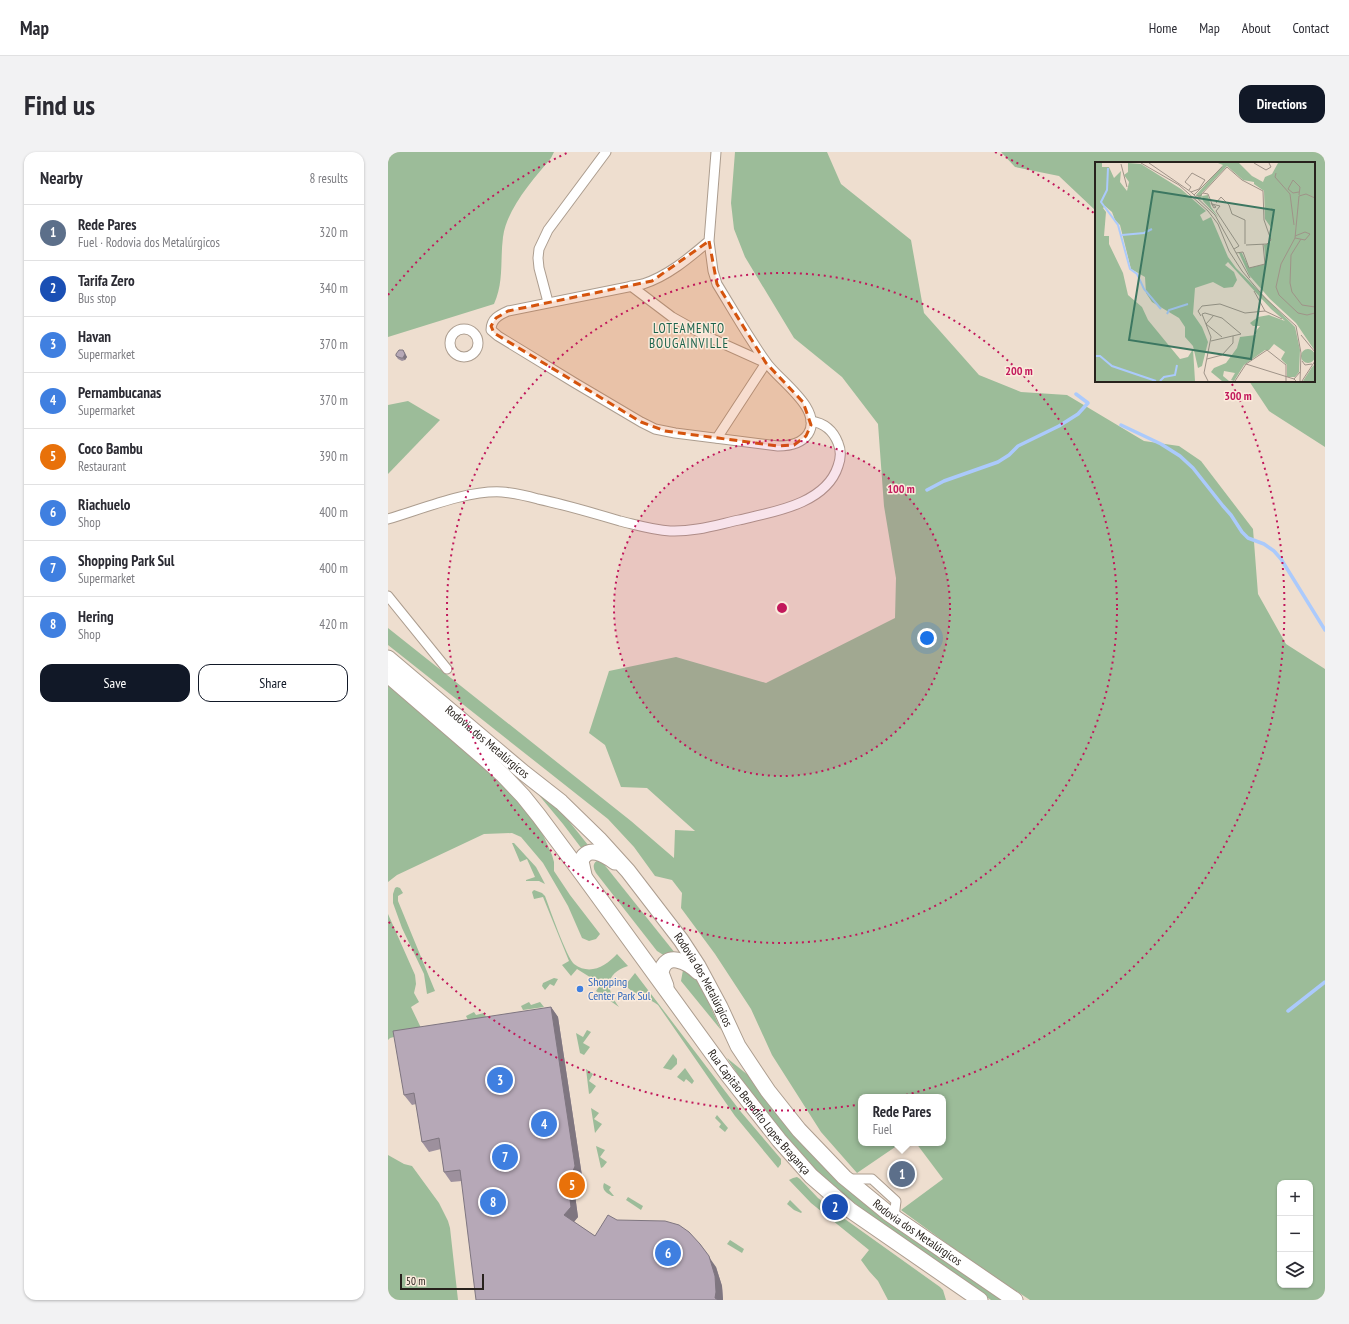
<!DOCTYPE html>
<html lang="en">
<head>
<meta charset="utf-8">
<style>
  :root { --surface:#fff; --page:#f2f2f3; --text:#2b2b33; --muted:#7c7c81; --line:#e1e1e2; --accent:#111827 }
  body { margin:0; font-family:"PT Sans Narrow",sans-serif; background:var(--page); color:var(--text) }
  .controls { position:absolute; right:12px; bottom:12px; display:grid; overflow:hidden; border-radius:8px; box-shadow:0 1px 3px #0004 }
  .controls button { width:36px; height:36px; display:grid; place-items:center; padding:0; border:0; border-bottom:1px solid var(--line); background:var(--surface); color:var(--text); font:20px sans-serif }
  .scale { position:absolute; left:12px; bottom:10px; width:84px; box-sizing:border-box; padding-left:4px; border:2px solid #28221d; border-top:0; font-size:11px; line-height:14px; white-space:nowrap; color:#28221d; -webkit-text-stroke:3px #fbebdc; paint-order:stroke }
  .you { position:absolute; left:539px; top:486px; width:14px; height:14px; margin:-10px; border:3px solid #fff; border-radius:50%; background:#1a73e8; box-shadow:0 0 0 6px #1a73e833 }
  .badge { display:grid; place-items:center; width:26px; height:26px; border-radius:50%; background:var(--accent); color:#fff; font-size:13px; font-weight:700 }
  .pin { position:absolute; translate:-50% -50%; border:2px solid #fff; box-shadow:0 1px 4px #0006 }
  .popup { position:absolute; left:470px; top:942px; width:88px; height:52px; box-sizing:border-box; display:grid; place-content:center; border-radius:8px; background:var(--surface); filter:drop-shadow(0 1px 3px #0005); font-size:13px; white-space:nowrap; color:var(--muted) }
  .popup b { font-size:15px; color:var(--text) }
  .popup::after { content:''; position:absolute; left:50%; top:100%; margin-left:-8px; border:8px solid transparent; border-top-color:var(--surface) }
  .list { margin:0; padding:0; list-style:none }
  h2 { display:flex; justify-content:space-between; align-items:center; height:52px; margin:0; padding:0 16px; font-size:17px }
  h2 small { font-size:13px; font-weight:400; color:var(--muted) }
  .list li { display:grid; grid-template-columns:26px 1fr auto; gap:12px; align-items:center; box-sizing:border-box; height:56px; padding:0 16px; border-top:1px solid var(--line) }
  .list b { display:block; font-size:15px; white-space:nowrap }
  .list p { margin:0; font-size:13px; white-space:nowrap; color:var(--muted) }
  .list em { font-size:13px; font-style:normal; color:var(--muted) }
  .actions { display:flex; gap:8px; padding:12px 16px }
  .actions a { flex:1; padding:9px 0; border:1px solid var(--accent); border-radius:12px; text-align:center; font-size:14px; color:var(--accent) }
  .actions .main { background:var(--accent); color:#fff }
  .icon { flex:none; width:22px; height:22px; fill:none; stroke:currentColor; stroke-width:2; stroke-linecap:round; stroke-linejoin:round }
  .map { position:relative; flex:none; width:937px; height:1148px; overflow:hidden; border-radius:12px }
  header { display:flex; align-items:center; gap:24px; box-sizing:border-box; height:56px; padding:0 20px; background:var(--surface); border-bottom:1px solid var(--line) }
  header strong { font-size:19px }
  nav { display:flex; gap:22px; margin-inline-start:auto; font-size:14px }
  .intro { display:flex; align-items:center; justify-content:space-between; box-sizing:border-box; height:96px; padding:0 24px }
  h1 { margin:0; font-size:28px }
  .button { padding:10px 18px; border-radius:12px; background:var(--accent); color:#fff; font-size:14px; font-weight:700 }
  main { display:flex; gap:24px; padding:0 24px }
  aside { flex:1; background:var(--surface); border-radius:12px; box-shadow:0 1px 3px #0004 }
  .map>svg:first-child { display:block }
</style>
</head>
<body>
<header>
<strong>Map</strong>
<nav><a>Home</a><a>Map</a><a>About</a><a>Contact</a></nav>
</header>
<div class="intro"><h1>Find us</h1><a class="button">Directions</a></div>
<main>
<aside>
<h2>Nearby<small>8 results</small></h2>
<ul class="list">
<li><span class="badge" style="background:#5c6f8a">1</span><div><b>Rede Pares</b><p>Fuel · Rodovia dos Metalúrgicos</p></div><em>320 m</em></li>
<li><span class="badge" style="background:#1a4fb4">2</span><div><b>Tarifa Zero</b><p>Bus stop</p></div><em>340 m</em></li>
<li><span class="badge" style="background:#3f7fe0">3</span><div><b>Havan</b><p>Supermarket</p></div><em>370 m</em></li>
<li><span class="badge" style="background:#3f7fe0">4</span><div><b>Pernambucanas</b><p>Supermarket</p></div><em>370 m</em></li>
<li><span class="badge" style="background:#e8710a">5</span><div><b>Coco Bambu</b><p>Restaurant</p></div><em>390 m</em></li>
<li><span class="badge" style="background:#3f7fe0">6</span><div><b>Riachuelo</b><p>Shop</p></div><em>400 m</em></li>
<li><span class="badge" style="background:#3f7fe0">7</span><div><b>Shopping Park Sul</b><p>Supermarket</p></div><em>400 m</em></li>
<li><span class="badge" style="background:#3f7fe0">8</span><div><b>Hering</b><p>Shop</p></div><em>420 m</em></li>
</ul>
<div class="actions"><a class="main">Save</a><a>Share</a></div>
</aside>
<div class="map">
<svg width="937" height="1148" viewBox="0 0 937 1148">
  <rect width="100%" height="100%" fill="#eedecf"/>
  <g fill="#9cbc99" fill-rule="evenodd">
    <path d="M0,0H166L163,6C145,28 119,56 115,85C112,108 116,130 106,152L0,185Z"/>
    <path d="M347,0H439L453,32L523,88L536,161L591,223L633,240L679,243L756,289L791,294L813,309L865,377L870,442L898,492L937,517V1148H642L584,1110L513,1058L555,1027L528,991H555V945H473V991H513L469,1021L433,980L384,903L363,857L327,802L293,756L294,741L284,728L267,724L246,695L220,667L0,493V476L243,669L286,706L287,678L307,679L259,636L233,635L217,593L201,581L221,519L288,505L378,531L507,466L508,426L496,354L490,272L454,225L406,186L357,105L346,77L343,51ZM892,1031H922V1133H892Z"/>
    <polygon points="613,0 937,0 937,295 881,259 861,229 926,229 926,11 708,11 708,59 671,24 627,15"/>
    <polygon points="20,249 52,268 0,322 0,253"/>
    <polygon points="0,529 112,630 140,661 153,678 164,703 166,710 166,719 182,743 212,782 208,787 201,789 194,786 180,754 155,711 133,685 124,681 96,682 9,723 0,730"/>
    <polygon points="151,641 176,663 200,693 194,697 175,672 150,642"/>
    <polygon points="124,691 126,691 148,715 157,732 151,729 138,729 138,728 147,725 139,707 132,710"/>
    <path d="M211,708L215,711L287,801L277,804L269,799L208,721C205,716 204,710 211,708Z"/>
    <polygon points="9,735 12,736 15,741 10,744 10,749 47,839 39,842 36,822 14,776 5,751 5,742 7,736"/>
    <path d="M146,738L154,741L157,744C161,755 179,806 186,812C202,824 218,814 229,802L240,814C216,822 218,837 231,855L208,839L213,832L189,817L183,824L174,813L181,809L155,745L146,747L144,740Z"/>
    <polygon points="0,762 27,823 28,832 26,841 31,850 23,855 34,878 2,886 0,888"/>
    <polygon points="294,816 301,818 314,836 333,878 293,829 295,818"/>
    <path d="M247,821L353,960L393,1007V1012L390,1016L347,964L270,853C262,846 250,845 240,836L239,831Z"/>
    <polygon points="166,826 170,827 166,834 162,832 157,838 154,834 155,831"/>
    <polygon points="141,850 143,853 152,850 156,855 135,858 133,854"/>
    <polygon points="86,860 88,863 96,861 98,865 80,868 78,864"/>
    <polygon points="199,878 203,880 195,891 202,895 196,903 192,901 188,881 195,885"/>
    <polygon points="285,902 289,907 289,912 283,918 275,916"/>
    <polygon points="339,906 366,928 410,983 619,1148 603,1148 506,1081 441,1032 410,1000 360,938"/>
    <polygon points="297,916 306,929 304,932 298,927 296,930 289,925"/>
    <polygon points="198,917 205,922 201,929 208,934 203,941 201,942"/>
    <polygon points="203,956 211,961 206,967 214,972 207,981"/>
    <polygon points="329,963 340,976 337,980 331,975 333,972 327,966"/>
    <polygon points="208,994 217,998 212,1005 219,1010 215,1015 213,1016"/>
    <polygon points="0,1003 16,1012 24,1014 51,1051 60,1069 62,1076 70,1148 0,1148"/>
    <polygon points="405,1026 409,1025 412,1027 430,1046 454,1065 552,1135 555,1138 558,1148 500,1148 490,1129 481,1119 473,1108 481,1098 423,1051 401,1028"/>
    <path d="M216,1031L223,1035L221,1038L226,1044H224C219,1041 213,1038 216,1031Z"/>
    <polygon points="240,1045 255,1054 253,1058 238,1048"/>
    <polygon points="402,1048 414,1060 413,1061 406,1058 399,1052"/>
    <polygon points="342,1088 356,1097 354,1101 339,1092"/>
  </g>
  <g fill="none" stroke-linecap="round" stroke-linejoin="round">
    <g stroke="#abcafc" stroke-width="3.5">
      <polyline points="733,273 773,292 792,304 805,316 835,354 843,363 854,380 860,386 876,392 886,399 893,407 937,478"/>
      <polyline points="539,338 556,329 610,310 621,303 630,294 671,274 690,262 700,251 688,242"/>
      <polyline points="900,859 937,830"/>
    </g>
    <g stroke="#ac9d8f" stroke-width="11">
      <g id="minor">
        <path d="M321,89C301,106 280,124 255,132L120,159C111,163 103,167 103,178L110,184L187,231L253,270L267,277L287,281L390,294C401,294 413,292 420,282C436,257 390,228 378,210C360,185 345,158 329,132L325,119L321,89L328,0"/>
        <polyline points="243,134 284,165 318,184 378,211 329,286"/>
        <polyline points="160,150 151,116 150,106 151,97 160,78 218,0"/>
        <circle cx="76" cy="191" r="14"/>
        <path d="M0,367C34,357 79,338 114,340C126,341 139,344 150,347C178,353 205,361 232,369C249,373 265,378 282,379C306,380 328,373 351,368C385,360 438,352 450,314C453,306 453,298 450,291C445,278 436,271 423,269"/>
        <polyline points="0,444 59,517"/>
        <polyline points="460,1027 484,1027 508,1049 506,1065"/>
      </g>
    </g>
    <g stroke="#ac9d8f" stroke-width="17">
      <g id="primary">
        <path id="s1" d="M0,506L136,621L173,650L211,687L240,719L293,788L310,814L332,855L350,894L380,939L411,978L456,1025L500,1061L627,1148"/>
        <path id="s2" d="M0,523L95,605L115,623L135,644L151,664L197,726L340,923L391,988L423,1024L462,1058L592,1148"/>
        <path d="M196,723L193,709C200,692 217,703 227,710"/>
        <path d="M278,834L273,821C277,798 300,810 310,820"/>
      </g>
    </g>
    <use href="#minor" stroke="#fff" stroke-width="9"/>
    <use href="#primary" stroke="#fff" stroke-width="15"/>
  </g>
  <g fill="#9d909d">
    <polygon points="15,198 19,205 17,208 14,209 10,207 8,204"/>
    <polygon points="163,855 170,865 194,1024 187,1043 190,1065 186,1070 207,1084 229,1068 328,1115 334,1134 335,1148 74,1029 63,1030 56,1020 53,997 41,1000 34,990 28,952 24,953 16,943"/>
  </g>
  <g fill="#7f7680">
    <polygon points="15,198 19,205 17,208 15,206"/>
    <polygon points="163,855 170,865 194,1024 187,1043 190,1065 183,1073 176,1063 180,1032"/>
    <polygon points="312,1092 328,1115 334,1134 335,1148 328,1148 327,1146"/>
  </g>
  <g fill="#b6a8b7" stroke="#7f7680">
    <polygon points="11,198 15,198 17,202 15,206 13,206 8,204 8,202"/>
    <polygon points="163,855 187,1014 180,1032 183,1055 176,1063 207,1084 220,1063 229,1068 277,1069 291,1073 301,1080 312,1092 321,1104 327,1124 328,1140 327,1146 330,1148 88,1148 72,1018 56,1020 51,986 34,990 26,941 16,943 5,879"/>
  </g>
  <path fill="#d5540e" fill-opacity="0.2" stroke="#d5540e" stroke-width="3" stroke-dasharray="8 5" stroke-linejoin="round" d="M321,89L329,132L378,211L415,250L423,273L418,284L406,293L390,294L277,279L253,270L106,181L103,174L108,166L120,159L264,129Z"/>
  <circle cx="394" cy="456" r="168" fill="#c2185b" fill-opacity=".12"/>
  <g fill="none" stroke="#c2185b" stroke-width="2" stroke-dasharray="2 4">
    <circle cx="394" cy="456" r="168"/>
    <circle cx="394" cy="456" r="335"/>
    <path d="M0 143A503 503 0 0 1 181 0M607 0A503 503 0 0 1 707 62M844 232A503 503 0 0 1 0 769"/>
  </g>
  <circle fill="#3f7fe0" stroke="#fbebdc" stroke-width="1.5" cx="192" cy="837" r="4"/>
  <g text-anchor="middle" stroke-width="3" stroke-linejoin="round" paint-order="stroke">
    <g font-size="12" fill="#28221d" stroke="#fbebdc">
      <text dy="4" stroke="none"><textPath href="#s1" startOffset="130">Rodovia dos Metalúrgicos</textPath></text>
      <text dy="4" stroke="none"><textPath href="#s1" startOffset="454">Rodovia dos Metalúrgicos</textPath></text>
      <text dy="4" stroke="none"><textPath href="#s2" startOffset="576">Rua Capitão Benedito Lopes Bragança</textPath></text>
      <text dy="4" stroke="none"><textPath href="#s1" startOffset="790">Rodovia dos Metalúrgicos</textPath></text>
    </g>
    <g font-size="12" fill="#366cbe" stroke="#fbebdc" text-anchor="start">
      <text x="200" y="834">Shopping<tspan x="200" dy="14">Center Park Sul</tspan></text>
    </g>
    <g font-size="13" letter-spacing="1" fill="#1c634c" stroke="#fbebdc">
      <text x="301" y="181">LOTEAMENTO<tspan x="301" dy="15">BOUGAINVILLE</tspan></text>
    </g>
  </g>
  <g transform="translate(707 10)">
    <rect width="220" height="220" fill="#eedecf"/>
    <path d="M0,1H7V5H14L19,16L26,9L25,20L32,29L34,20L29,13L33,10V1L46,2L86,27L111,49L105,53L108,59L116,55L133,95L141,106L200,165L205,188L204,210L200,215H192V203L186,197L190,190L179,182L174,188H170L149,203L139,219L136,218L140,211L129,209L128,214L134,219H127L116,210L119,206L131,201L142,186L145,175L161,173V169L165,164H158L155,161L163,155L174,153L190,159L176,147L133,100L130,103L139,110L142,118L138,125L129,126L118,120L100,126L98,152L107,165L113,180L107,204L103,206L98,184L90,175V165L84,156L57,140L51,131L50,115L36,107L25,63L20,58L17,50L10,44L8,46L11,50L9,74H14V82L28,111L33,133L47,145L53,158L85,197L93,195L98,187L100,219H0ZM123,1H144L157,14L168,20L170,15L177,12L183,1H220V189L201,161L175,137L154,113L144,91H147L154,106L171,102L169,83L175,81L177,67L170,57L169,29L159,22V20L148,18L132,4L107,31V34L113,33L116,45L124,56L108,39L107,34L106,37L101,33L128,3ZM206 194a7 7 0 1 1 14 0a7 7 0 1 1-14 0ZM220,202V219H208L217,205Z" fill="#9cbc99"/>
    <path fill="none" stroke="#abcafc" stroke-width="2" d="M13,6L12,28L6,40L23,63L35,107L42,112L49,127L66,147M27,73L49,71L57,67M72,152L74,148L93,142M0,194H5L17,204L61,219M65,219L69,215L80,213L82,203"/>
    <path fill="none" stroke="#9f9388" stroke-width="1" d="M46,1L84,23L113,49L123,62L134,89L147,109L170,136L201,164L206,191L205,219M54,1L96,30L120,53L155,116M159,1L171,8L176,5L174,1M26,2L32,25M181,11L180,15L195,32L199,63M94,28L96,25L90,20L97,11L110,18L104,27L96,30M204,30L198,31L193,27L198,18L205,25L204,33M108,31L113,32L117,42L125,44L121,49L144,84L139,87M99,33L127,5M101,34H105L132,5L147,18L168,29L169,58L176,78L172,82L151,83M220,36L211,32L204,34L200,76L186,102L181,125L184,133L203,151L212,153L220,151M116,41L119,46L121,45L117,42M121,41L126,35L134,43L137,52L150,58V82M200,76L210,78L215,72L210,70L200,74M206,77L196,93L195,121L197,130L207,143L220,145M141,91L148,90L154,106L170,102L168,82M159,129L170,149M119,153L111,162L127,175M106,154L103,149L107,144L125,142L150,151L170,149L187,157M206,173L220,190M112,197L127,193L138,181V174M207,199L210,203L217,202M151,202L199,217M113,219L109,211L116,175L107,152L110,151L127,156L146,172L116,179M140,219L151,202L172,188L191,203V219M201,219L199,217L205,210M207,219L220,199"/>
    <path fill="#3c7761" fill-opacity="0.15" stroke="#3c7761" stroke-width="2" d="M58,29L179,48L156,197L34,178Z"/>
    <rect width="220" height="220" fill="none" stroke="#28221d" stroke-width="2"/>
  </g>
  <circle cx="394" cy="456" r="6" fill="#c2185b" stroke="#fbebdc" stroke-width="2"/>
  <g font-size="12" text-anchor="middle" font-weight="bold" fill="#c2185b" stroke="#fbebdc" stroke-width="3" stroke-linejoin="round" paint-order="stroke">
    <text x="631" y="223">200 m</text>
    <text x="850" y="248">300 m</text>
    <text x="513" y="341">100 m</text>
  </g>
</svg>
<div class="controls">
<button>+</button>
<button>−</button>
<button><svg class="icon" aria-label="layers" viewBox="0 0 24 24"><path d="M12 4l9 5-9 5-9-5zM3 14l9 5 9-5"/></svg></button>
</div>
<div class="scale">50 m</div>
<div class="you"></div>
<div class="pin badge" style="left:514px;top:1022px;background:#5c6f8a">1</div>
<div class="popup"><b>Rede Pares</b>Fuel</div>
<div class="pin badge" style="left:447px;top:1055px;background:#1a4fb4">2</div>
<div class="pin badge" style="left:112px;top:928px;background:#3f7fe0">3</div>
<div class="pin badge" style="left:156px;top:972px;background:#3f7fe0">4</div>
<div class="pin badge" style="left:184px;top:1033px;background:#e8710a">5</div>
<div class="pin badge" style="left:280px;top:1101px;background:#3f7fe0">6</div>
<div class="pin badge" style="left:117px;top:1005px;background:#3f7fe0">7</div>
<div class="pin badge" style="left:105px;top:1050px;background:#3f7fe0">8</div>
</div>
</main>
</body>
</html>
